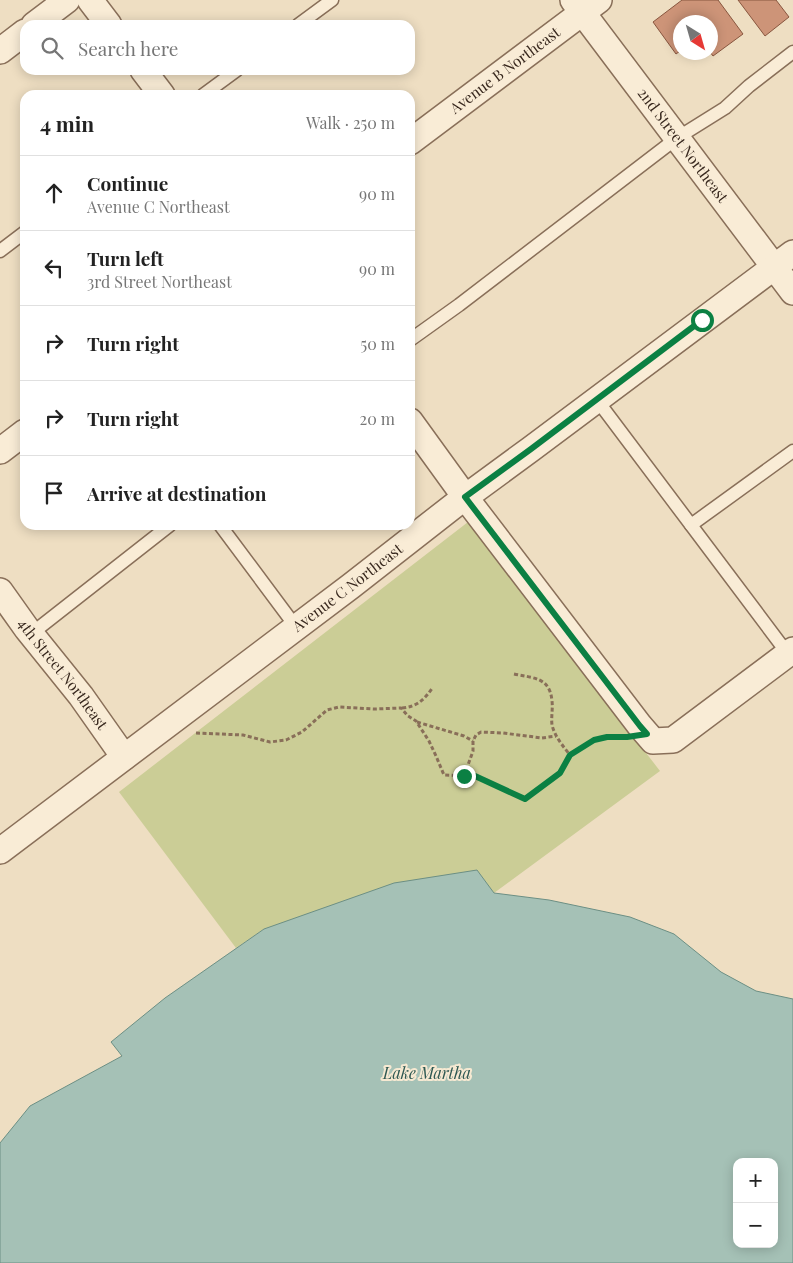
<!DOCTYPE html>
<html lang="en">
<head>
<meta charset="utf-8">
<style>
  :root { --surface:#fff; --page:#f6f6f6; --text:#222; --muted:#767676; --line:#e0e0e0 }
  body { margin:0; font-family:"Playfair Display",serif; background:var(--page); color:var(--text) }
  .controls { position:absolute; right:15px; bottom:15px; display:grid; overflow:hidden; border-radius:10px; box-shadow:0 2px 12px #0003 }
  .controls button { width:45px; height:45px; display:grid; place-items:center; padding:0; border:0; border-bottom:1px solid var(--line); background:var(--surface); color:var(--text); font:25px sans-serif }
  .compass { position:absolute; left:673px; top:15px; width:45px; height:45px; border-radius:50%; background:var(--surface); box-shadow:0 2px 12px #0003; rotate:143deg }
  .stop { position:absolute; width:15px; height:15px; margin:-11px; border:4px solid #0b8043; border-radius:50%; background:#fff }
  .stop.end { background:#0b8043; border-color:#fff; box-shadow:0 1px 5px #0008 }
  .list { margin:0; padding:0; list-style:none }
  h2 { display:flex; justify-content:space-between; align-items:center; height:65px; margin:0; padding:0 20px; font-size:21px }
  h2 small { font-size:16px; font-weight:400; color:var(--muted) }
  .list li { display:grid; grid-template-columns:32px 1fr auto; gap:15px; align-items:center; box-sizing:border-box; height:75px; padding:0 20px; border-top:1px solid var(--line) }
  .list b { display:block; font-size:19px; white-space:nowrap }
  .list p { margin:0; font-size:16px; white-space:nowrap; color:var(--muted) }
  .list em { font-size:16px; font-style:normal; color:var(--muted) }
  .icon { flex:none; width:28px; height:28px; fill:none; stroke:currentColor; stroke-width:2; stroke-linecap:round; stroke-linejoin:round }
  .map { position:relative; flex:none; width:793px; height:1263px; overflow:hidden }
  .search { position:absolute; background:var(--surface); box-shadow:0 2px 12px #0003; left:20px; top:20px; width:395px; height:55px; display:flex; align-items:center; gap:12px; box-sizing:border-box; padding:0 18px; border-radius:15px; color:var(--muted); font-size:19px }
  .panel { position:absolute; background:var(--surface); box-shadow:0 2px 12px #0003; left:20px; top:90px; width:395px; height:440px; border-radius:15px }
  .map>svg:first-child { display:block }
</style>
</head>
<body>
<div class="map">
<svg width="793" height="1263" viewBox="0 0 793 1263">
  <rect width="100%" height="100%" fill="#eedec2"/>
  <polygon fill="#cbcd96" points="468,522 660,771 494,893 264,929 236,948 119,792"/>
  <path fill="#a5c1b6" stroke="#6c8f84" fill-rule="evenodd" d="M477,870L494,893L549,900L630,917L674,934L721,972L756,991L793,999V1263H0V1143L30,1106L122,1056L111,1042L165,998L264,929L394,883ZM737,1162H774V1244H737Z"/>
  <g fill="#cd9478" stroke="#88563f">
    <polygon points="682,0 718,0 743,34 713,56 710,52 710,22 680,22 680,51 676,54 653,22"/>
    <polygon points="738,0 776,0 789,17 765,36"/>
  </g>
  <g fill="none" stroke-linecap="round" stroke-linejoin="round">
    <g stroke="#896f59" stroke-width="15">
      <g id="lane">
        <polyline points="298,25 332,0"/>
        <polyline points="203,95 237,70"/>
        <polyline points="0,251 25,232"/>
        <polyline points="410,340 459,305 677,138 725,108 749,86 793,52"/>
        <polyline points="597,400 691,525 793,451"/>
        <polyline points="220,525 296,627"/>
        <polyline points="691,525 788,654"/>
        <polyline points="31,634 170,525"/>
      </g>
    </g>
    <g stroke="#896f59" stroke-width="28">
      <g id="street">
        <polyline points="90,0 109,25"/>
        <path id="s1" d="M573,0L793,292"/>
        <polyline points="34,25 67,0"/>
        <polyline points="0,51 25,32"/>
        <polyline points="143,70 162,95"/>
        <path id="s2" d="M410,142L599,0"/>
        <polyline points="410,421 465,497 640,726 653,741 673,740 793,650"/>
        <polyline points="0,451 25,432"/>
        <path id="s3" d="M0,591L27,629L81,696L124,757"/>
        <path id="s4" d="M0,851L351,586L456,504L531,449L793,253"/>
      </g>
    </g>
    <g stroke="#896f59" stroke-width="3" stroke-dasharray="4 2.5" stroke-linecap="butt">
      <path d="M514,674C533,678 550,677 552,701C553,709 551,717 552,725C555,737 563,746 570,755"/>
      <path d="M402,708C417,707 425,699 433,687"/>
      <polyline points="417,722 464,736 473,741"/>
      <polyline points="196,733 243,735 270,742 286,740 302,732 327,710 339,707 375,709 401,708 408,716 416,721 429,741 436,756 444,775 475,776 525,799 560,773 570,755 579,749 594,740 607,737 619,737"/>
      <polyline points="464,776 473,751 473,741 476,735 481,732 503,733 542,738 556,736"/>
    </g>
    <use href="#lane" stroke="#f9ecd6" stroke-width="12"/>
    <use href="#street" stroke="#f9ecd6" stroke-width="25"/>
  </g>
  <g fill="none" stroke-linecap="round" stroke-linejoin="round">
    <polyline stroke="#0b8043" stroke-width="6" points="464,776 475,776 525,799 560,773 570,755 594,740 607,737 627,737 647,734 640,726 465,497 531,449 702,320"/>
  </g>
  <g text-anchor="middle" stroke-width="4" stroke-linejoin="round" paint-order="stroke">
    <g font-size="15" fill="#38281e" stroke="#f6e9d2">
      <text dy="5" stroke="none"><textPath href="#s2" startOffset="119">Avenue B Northeast</textPath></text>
      <text dy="5" stroke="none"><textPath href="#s1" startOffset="182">2nd Street Northeast</textPath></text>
      <text dy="5" stroke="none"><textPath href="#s4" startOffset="436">Avenue C Northeast</textPath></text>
      <text dy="5" stroke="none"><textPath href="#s3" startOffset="104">4th Street Northeast</textPath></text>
    </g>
    <g font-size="16" font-style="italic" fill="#2d5852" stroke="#f6e9d2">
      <text x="427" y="1079">Lake Martha</text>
    </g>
  </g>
</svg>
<div class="controls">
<button>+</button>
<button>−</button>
</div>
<svg class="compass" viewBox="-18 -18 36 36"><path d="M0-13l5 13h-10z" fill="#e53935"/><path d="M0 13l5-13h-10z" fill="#767676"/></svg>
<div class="stop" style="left:702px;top:320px"></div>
<div class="stop end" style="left:464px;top:776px"></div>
<div class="search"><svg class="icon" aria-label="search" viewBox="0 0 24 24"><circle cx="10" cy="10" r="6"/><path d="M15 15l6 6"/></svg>Search here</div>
<section class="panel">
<h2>4 min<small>Walk · 250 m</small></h2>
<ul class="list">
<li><svg class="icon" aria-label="ahead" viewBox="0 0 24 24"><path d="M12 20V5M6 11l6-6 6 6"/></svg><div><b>Continue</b><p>Avenue C Northeast</p></div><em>90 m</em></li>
<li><svg class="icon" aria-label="left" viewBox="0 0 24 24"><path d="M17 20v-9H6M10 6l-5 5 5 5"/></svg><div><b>Turn left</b><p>3rd Street Northeast</p></div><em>90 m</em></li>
<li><svg class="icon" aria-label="right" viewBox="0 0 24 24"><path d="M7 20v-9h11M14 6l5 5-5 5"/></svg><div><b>Turn right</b></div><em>50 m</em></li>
<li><svg class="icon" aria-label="right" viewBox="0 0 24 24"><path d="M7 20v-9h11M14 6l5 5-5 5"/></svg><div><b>Turn right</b></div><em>20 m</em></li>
<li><svg class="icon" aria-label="arrive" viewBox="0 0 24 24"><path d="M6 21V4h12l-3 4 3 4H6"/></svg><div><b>Arrive at destination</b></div></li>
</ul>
</section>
</div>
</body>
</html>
